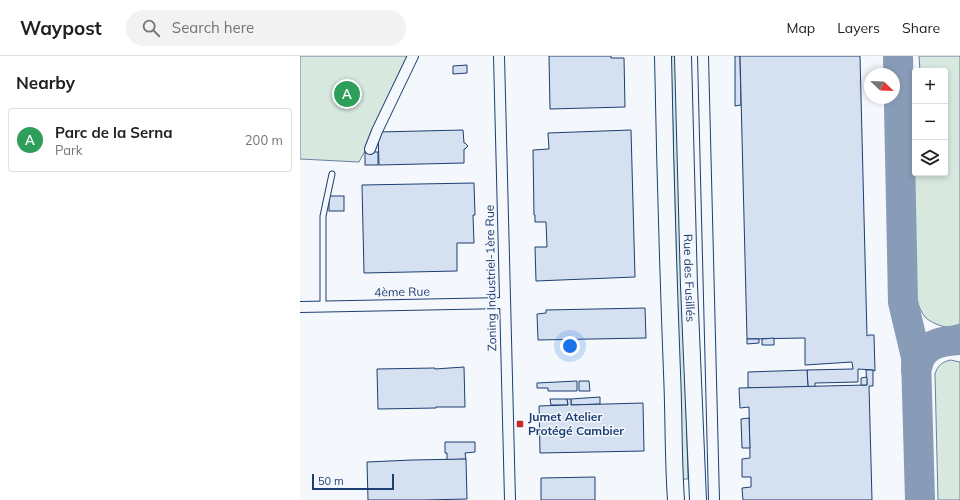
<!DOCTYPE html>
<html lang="en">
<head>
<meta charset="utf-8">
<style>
  :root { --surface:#fff; --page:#f2f2f2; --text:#202124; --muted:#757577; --line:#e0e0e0; --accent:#c62828 }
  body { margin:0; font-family:Mulish,sans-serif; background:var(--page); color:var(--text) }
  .controls { position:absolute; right:12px; top:12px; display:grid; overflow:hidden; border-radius:4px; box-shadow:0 2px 6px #0003 }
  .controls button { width:36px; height:36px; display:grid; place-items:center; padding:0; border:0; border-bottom:1px solid var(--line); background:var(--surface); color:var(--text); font:20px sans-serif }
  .compass { position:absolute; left:564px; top:12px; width:36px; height:36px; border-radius:50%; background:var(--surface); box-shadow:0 2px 6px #0003; rotate:113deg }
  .scale { position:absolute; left:12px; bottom:10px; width:82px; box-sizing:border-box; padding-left:4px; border:2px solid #1d3f73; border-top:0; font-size:11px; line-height:14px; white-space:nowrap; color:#1d3f73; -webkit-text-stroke:3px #f4f7fb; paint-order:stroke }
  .you { position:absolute; left:270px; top:290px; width:14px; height:14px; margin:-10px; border:3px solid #fff; border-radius:50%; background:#1a73e8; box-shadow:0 0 0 6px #1a73e833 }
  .badge { display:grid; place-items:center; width:26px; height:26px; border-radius:50%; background:var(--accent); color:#fff; font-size:13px; font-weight:700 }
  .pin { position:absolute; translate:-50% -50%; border:2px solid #fff; box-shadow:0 1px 4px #0006 }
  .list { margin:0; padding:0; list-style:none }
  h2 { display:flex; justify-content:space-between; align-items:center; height:52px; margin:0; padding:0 16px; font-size:17px }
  h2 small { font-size:13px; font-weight:400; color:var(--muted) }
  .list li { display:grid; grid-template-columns:26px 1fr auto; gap:12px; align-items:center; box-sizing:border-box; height:64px; margin:0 8px 8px; padding:0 8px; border:1px solid var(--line); border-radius:4px }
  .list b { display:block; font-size:15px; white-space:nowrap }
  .list p { margin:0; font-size:13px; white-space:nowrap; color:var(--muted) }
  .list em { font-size:13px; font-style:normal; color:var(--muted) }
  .icon { flex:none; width:22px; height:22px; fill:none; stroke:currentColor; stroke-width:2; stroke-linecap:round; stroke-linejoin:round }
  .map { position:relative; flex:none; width:660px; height:444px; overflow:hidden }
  header { display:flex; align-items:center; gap:24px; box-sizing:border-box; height:56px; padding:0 20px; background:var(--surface); border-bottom:1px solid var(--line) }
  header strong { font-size:19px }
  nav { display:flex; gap:22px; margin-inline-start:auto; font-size:14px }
  .search { width:280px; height:36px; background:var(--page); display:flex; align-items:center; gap:10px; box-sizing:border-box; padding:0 14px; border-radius:22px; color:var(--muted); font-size:15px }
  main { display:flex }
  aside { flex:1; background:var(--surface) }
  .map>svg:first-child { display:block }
</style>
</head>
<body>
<header>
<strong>Waypost</strong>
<div class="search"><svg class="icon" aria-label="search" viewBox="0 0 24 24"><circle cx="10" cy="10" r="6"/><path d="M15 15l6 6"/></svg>Search here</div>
<nav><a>Map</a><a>Layers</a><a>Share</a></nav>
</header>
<main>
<aside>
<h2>Nearby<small></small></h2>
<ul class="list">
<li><span class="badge" style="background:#2e9e5b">A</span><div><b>Parc de la Serna</b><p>Park</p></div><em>200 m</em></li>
</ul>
</aside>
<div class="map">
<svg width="660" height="444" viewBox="0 0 660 444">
  <rect width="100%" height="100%" fill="#f4f7fb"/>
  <g fill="#d7e8df" stroke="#687fa3">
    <polygon points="0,0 113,0 70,93 65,95 59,106 0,103"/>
    <polygon points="371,0 377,0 388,423 382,423"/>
    <path d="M619,0H660V268C656,269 652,271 648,271C641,271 630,266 625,261C621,256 619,250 616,244L611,48H615V117H645V15H620Z"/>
    <path d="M650,304L660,306V444H638L635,318C638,309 641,307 650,304Z"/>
  </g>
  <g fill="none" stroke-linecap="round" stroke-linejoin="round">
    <g stroke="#889bb7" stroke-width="30">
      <polyline points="598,0 603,246 616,301 620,444"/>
      <path d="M616,314C618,309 619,303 622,299C630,286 646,285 660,284"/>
    </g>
  </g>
  <g fill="#d5e0f0" stroke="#1d3f73">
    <polygon points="249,0 311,0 311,2 324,2 325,51 250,53"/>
    <polygon points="435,0 440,0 441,49 435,50"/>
    <polygon points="440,0 560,0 567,280 569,279 574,279 575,315 573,314 558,313 558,326 515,327 515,331 508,331 507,314 553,313 552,306 505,309 505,282 447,283"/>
    <polygon points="167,9 167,17 153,18 153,10"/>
    <polygon points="163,74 164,87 165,87 168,90 165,93 164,93 164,107 79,109 78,76"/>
    <polygon points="331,74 335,221 236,225 235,191 247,191 246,166 235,166 235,159 234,159 233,94 249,93 248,77"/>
    <rect x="65" y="96" width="13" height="13"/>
    <polygon points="174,127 175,159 173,159 174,187 157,187 157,215 64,217 62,129"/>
    <rect x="29" y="140" width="15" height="15"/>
    <polygon points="345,252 346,282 238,284 237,258 246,257 246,254"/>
    <polygon points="474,282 474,289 462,289 462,283"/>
    <polygon points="447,283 459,283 459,287 447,288"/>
    <polygon points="164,311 165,351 136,351 136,352 78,353 77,313 135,312 135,313"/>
    <polygon points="507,314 508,331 448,332 448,316"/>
    <polygon points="566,314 573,314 573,330 569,330 572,444 443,444 442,432 451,431 451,421 442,421 442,403 450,402 449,351 440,352 439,332 567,329"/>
    <polygon points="567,321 567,329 561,329 561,322"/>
    <polygon points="277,325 277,335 248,335 248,332 237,332 237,327"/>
    <polygon points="279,325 289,325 290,335 279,335"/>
    <polygon points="300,341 300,348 271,349 271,343"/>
    <polygon points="250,343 267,343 268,349 251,349"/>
    <polygon points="267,343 271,343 271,349 343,347 344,395 240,397 239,350 268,349"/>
    <polygon points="449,362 450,392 442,392 441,363"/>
    <polygon points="145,386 175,386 175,396 165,397 166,403 147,404 147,397 145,397"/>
    <polygon points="166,403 167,443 124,444 68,444 67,406 112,404"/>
    <polygon points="295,421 295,444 241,444 241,422"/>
  </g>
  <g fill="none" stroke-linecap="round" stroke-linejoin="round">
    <g stroke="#1d3f73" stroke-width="7">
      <polyline id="service" points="23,251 23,160 32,118"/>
    </g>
    <g stroke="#1d3f73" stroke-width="12">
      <g id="minor">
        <polyline points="199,0 210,444"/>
        <polyline points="403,0 414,444"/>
        <polyline points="70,93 77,75 113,0"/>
        <polyline points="0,251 205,247"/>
      </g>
    </g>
    <g stroke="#1d3f73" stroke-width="18">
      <g id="trunk">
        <path d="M363,0C365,106 368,211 372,317C374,359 373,402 376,444"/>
        <path id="s1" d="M383,0L389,230L398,444"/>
      </g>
    </g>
    <use href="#service" stroke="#f4f7fb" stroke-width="5"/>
    <use href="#minor" stroke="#f4f7fb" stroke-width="10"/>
    <use href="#trunk" stroke="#f4f7fb" stroke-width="16"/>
  </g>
  <rect fill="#c62828" stroke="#f4f7fb" stroke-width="1.5" x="216" y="364" width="8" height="8" rx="2"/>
  <g text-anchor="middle" stroke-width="3" stroke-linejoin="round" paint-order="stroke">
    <g font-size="12" fill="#1d3f73" stroke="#f4f7fb">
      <text transform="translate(191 222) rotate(-91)" y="4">Zoning Industriel-1ère Rue</text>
      <text dy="4" stroke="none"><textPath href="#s1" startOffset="222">Rue des Fusillés</textPath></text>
      <text transform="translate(102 236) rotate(-1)" y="4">4ème Rue</text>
    </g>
    <g font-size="12" font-weight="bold" fill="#1d3f73" stroke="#f4f7fb" text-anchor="start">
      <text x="228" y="365">Jumet Atelier<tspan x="228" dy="14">Protégé Cambier</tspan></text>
    </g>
  </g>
</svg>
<div class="controls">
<button>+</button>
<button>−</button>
<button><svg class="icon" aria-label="layers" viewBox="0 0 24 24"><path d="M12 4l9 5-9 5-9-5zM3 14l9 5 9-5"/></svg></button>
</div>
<svg class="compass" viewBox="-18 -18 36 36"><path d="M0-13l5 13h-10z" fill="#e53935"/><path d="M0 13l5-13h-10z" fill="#757577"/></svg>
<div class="scale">50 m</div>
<div class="you"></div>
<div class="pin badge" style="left:47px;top:38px;background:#2e9e5b">A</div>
</div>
</main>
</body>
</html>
